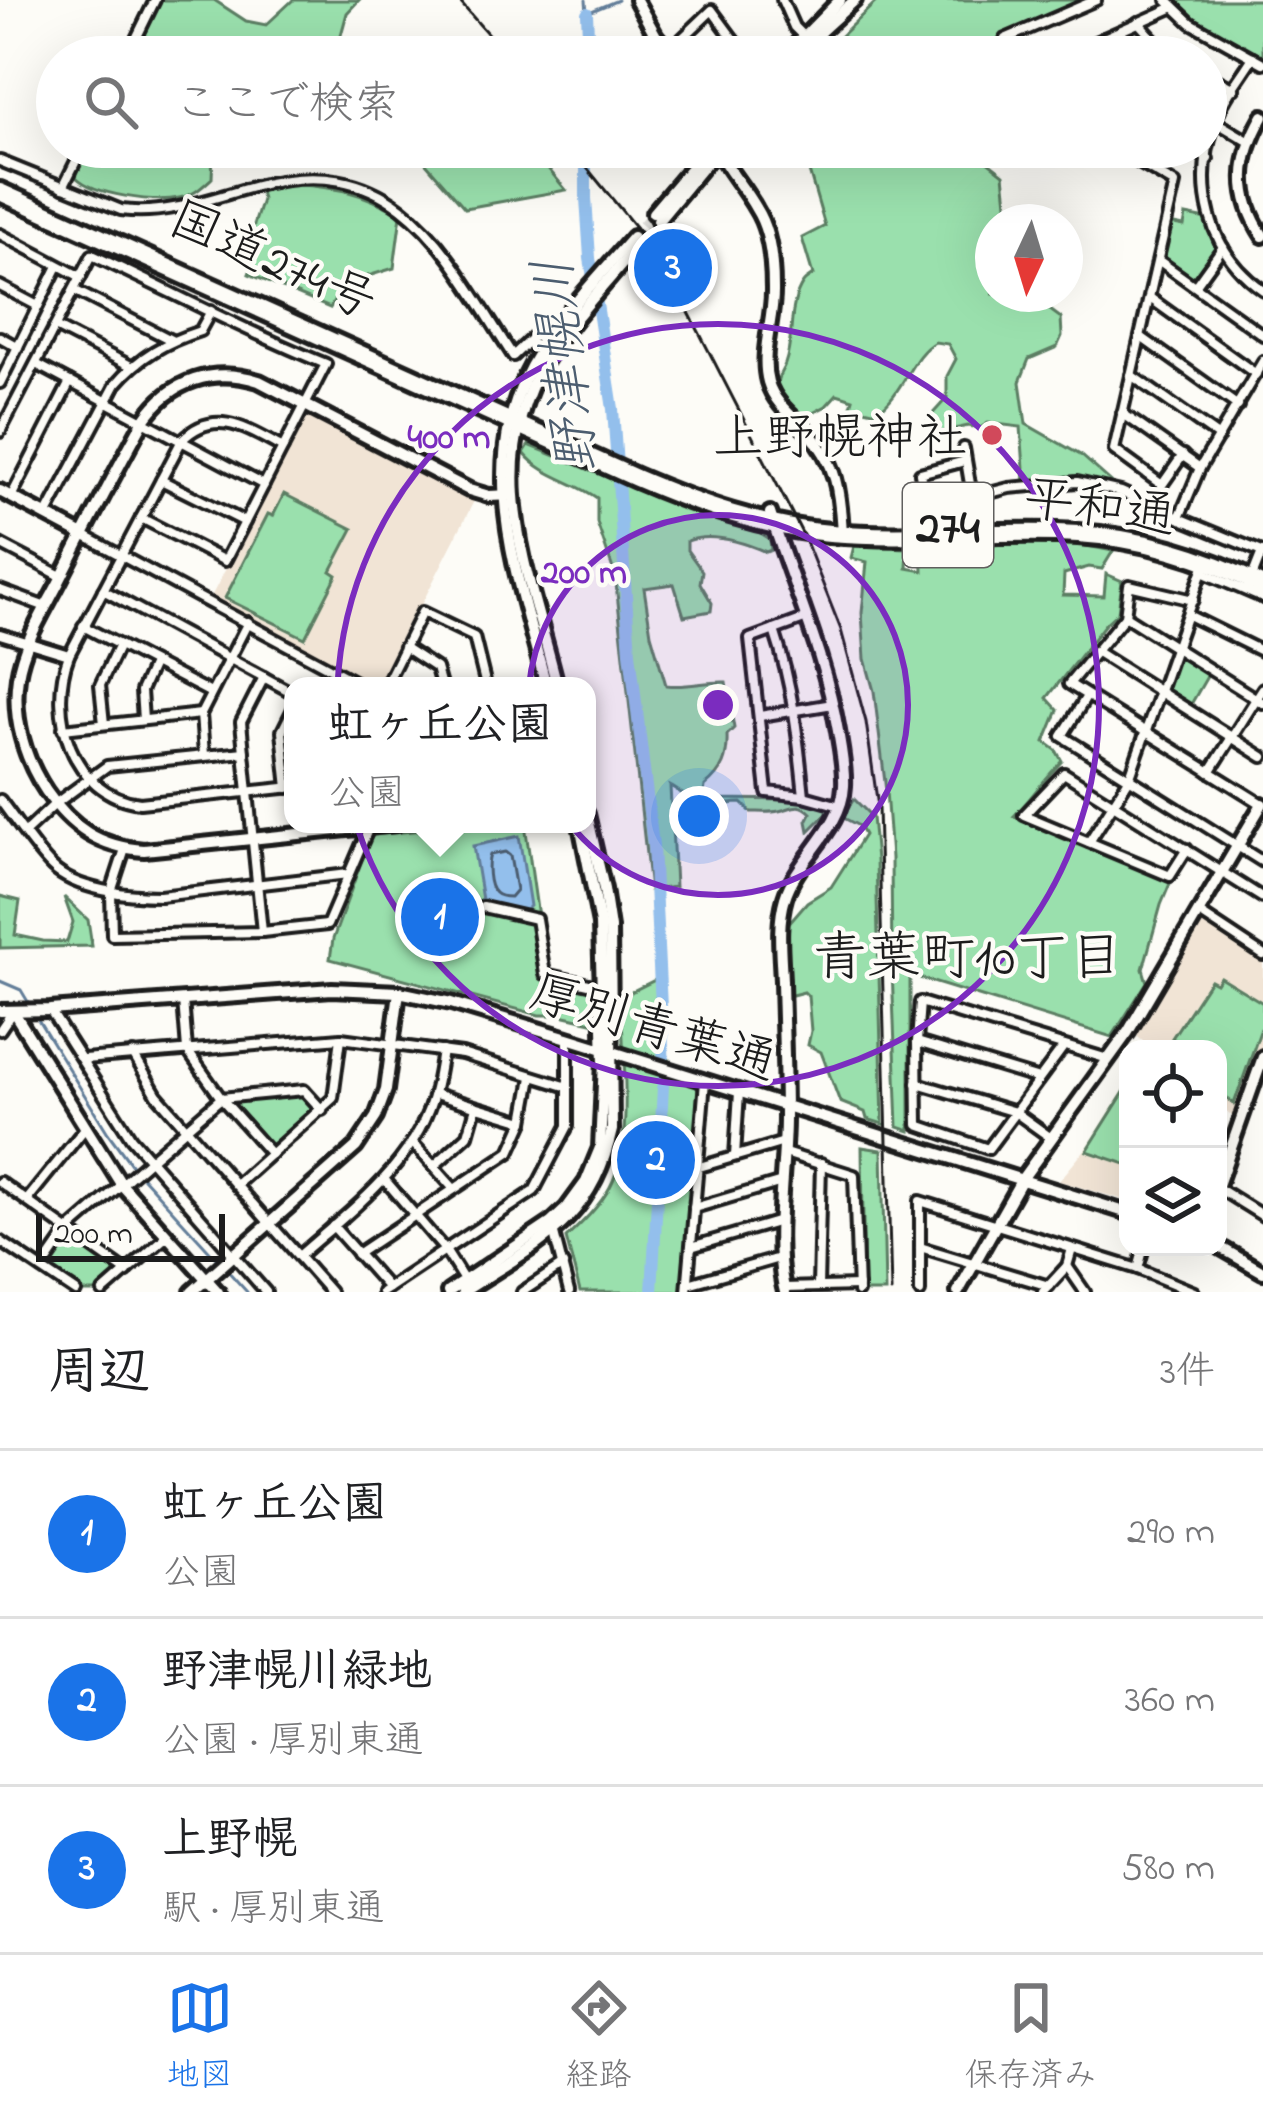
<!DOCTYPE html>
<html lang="ja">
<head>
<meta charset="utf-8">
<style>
  :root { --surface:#fff; --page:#f2f2f2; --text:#202124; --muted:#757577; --line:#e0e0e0; --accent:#1a73e8 }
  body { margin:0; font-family:"Indie Flower","Klee One",sans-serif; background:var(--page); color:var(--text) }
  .controls { position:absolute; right:36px; bottom:36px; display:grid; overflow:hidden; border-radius:24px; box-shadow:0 12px 48px #0002 }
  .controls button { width:108px; height:108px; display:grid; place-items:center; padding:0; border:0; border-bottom:3px solid var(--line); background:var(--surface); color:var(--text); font:60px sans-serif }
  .compass { position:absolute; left:975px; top:204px; width:108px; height:108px; border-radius:50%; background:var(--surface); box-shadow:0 12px 48px #0002; rotate:184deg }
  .scale { position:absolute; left:36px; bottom:30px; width:189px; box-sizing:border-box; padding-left:12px; border:6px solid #1c1c1c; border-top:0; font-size:33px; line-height:42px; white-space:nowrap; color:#1c1c1c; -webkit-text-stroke:9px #fdfcf7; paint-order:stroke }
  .you { position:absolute; left:699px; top:816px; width:42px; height:42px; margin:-30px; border:9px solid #fff; border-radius:50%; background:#1a73e8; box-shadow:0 0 0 18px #1a73e833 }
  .badge { display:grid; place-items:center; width:78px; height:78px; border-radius:50%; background:var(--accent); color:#fff; font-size:39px; font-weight:700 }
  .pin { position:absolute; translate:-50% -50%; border:6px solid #fff; box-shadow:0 3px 12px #0006 }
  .popup { position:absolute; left:284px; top:677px; width:312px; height:156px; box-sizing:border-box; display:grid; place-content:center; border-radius:24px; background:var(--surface); filter:drop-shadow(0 3px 9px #0005); font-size:39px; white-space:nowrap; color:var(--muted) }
  .popup b { font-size:45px; color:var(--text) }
  .popup::after { content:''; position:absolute; left:50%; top:100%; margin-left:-24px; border:24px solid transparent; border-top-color:var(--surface) }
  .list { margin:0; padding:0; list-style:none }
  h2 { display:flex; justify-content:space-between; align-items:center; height:156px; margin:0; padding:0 48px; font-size:51px }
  h2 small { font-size:39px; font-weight:400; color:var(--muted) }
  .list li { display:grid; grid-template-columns:78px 1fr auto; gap:36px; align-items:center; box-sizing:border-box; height:168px; padding:0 48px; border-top:3px solid var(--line) }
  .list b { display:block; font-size:45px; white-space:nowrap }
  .list p { margin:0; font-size:39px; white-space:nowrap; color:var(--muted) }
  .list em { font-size:39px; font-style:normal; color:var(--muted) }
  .icon { flex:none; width:66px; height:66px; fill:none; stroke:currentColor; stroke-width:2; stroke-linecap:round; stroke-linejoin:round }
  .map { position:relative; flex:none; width:1263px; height:1292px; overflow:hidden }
  .search { position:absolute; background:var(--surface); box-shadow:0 12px 48px #0002; left:36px; right:36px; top:36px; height:132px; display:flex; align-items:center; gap:30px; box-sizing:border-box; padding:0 42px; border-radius:66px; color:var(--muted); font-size:45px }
  .sheet { height:660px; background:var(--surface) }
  nav { display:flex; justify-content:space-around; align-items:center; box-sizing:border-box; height:168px; border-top:3px solid var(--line); background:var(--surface); font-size:33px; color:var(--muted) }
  nav a { display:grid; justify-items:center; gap:6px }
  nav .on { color:var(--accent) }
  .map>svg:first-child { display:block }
</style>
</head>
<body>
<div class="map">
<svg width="1263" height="1292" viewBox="0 0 1263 1292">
  <rect width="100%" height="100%" fill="#fdfcf7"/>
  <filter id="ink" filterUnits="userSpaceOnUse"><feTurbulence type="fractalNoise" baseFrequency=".00833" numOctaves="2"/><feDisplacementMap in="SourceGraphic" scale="24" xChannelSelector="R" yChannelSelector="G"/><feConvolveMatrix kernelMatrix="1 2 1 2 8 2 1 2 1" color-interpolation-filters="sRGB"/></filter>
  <g filter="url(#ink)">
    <g fill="#f1e4d5">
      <polygon points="306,416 474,501 380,686 374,686 211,597"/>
      <polygon points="1199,916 1263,958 1263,1047 1237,1120 1218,1104 1218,1049 1152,1049 1132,1032"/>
      <polygon points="1128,1083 1128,1201 1059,1181 1088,1146"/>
    </g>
    <g fill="#9ae0ad" stroke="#5b7e64" stroke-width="3">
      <polygon points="155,0 214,0 246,21 266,25 293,0 359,0 347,13 335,57 130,57"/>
      <polygon points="878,0 1090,0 1005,36 987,48 995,57 819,57"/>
      <polygon points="1176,0 1263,0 1263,57 1196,20"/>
      <path d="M87,147H223L213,152L212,178C201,188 194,195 179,198C154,203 94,195 76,177Z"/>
      <polygon points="412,147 530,147 566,190 465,208"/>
      <path d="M802,147H980L982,157L1004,174L1009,222H993V294H1044L1042,304L1061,318L1062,336L1057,347L1029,359L1020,382L1026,424L1082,456L1116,486L1069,479L1025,482L1021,427L988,423L980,428L968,426L932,434L928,419L947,398V376L956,359L948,344L935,342C911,355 905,391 877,412L851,406L853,399L837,394L826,406L807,416C795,412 783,404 779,391C774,380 781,374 785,364C794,341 788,311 800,288C804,280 805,281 813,275L802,238L825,226Z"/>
      <path d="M293,184C337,188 362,191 401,215L394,268L345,283L330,308L249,274L254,261L246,250L262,200L260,191Z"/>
      <polygon points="1186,215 1207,219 1213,236 1220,246 1194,282 1162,257 1169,223 1184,226"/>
      <path d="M529,445L707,518L754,529L770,539L771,550L766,552C743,542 712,532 687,541V550L702,571L700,583L712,603L711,611L684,616L674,584L644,588L651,634L666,685C687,688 705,681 726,682L734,728L727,735C728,757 723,772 705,786L704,794L717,799L794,800L826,807L829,811L809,831L807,821L811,813C799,801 793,808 779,811C771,813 760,812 751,812L742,803C727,803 712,808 698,803C687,799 680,791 670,786L675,887L650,890L615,575L597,523V498C574,481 542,476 524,453Z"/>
      <polygon points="284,494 353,529 331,571 337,575 305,638 225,598 268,514 273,516"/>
      <path d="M1045,543L1077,544L1113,551L1102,569L1089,567L1064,574L1063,595L1104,596L1106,574L1122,581L1118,612L1105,624L1047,698L1058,710L1045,742L1056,750L1062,761C1044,779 1031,799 1014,816L1171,881L1161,905L1143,969L1147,982L1112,1037L910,975V1131L898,1127L892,969L891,858L886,791L874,691L865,659L862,613L867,562L851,558L854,546L908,548L907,568L923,571L922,547Z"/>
      <polygon points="1179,654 1209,673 1190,706 1166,691"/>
      <polygon points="854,799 872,817 876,860 883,1124 867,1119 865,1112 840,1102 821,1052 808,1045 811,1031 808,996 804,992 788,996 787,925 807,902 831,887 864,835 859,826 842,817"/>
      <polygon points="480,824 525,824 540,931 536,932 541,976 595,989 596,1023 561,1015 539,1015 330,959 333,939 370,838 374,835"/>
      <polygon points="0,896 20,901 15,935 43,941 67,942 73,922 64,897 88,920 92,946 0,948"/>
      <polygon points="1220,977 1263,1003 1263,1023 1234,1104 1218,1091 1218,1049 1187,1049 1172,1038 1210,980 1216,983"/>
      <path d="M657,979L659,1049L698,1089L684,1292H580L566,1238C581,1224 600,1206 610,1187C635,1140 622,1051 621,997Z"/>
      <polygon points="1128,1086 1128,1165 1087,1151"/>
      <polygon points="304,1090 322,1110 271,1154 221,1098"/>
      <polygon points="862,1147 882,1150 885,1292 864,1292"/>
      <polygon points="69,1230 127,1272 103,1292 76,1292 42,1269"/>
    </g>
    <polygon fill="#93bfec" stroke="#637e99" stroke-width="3" points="519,836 530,906 523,913 487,905 486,900 482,900 473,846"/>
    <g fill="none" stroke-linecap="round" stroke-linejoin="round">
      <path stroke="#4c5d6f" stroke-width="3" d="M505,852L510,856L516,890L510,897C506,897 498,896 495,893C487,886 487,863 490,855Z"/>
      <g stroke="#637e99" stroke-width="3">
        <polyline points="586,0 587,13 618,0"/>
        <polyline points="0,981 21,990 30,1005"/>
        <polyline points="34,1013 108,1133 133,1167 247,1292"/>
      </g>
      <g stroke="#93bfec" stroke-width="12">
        <polyline points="587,13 589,57"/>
        <polyline points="586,147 586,198 590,258 613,409 630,652 653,845 664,1068 652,1292"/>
      </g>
      <g stroke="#dbdad6" stroke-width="10" stroke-dasharray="10 5" stroke-linecap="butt">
        <polyline points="633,237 653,213"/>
        <polyline points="638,245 658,221"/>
      </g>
      <g stroke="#1c1c1c" stroke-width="16">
        <g id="street">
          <polyline points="782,0 794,27 803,36"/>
          <polyline points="1167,0 1191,23 1263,63"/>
          <polyline points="1138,22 1163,50 1176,57"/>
          <polyline points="1104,38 1121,57"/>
          <polyline points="669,51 712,10 734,40 720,57"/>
          <polyline points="127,57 155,0"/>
          <polyline points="1021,57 1005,39 1096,0"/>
          <polyline points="1061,57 1174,7"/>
          <path d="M1253,57C1240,78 1222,100 1215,122C1193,185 1207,251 1263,290"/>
          <polyline points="1206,74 1234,89"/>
          <polyline points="1206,116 1250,142"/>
          <polyline points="1112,147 1175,184 1114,450 1162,485 1183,455"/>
          <polyline points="1187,147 1208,159"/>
          <path d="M0,161L121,210C168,216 211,198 256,186C400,148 447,255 513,356L535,335L546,342"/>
          <polyline points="63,187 83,147"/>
          <polyline points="0,234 81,277"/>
          <polyline points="1158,260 1263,335"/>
          <polyline points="0,286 38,306"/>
          <polyline points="1195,286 1223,247"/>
          <polyline points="74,290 171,340"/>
          <polyline points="1150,298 1256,374"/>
          <polyline points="55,327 131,366"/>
          <polyline points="0,337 18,347"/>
          <polyline points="1141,337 1238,406"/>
          <polyline points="36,364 264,485"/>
          <polyline points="1131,375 1219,437"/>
          <polyline points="0,383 58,266"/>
          <polyline points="1122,413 1200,468"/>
          <path d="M0,432L92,255C170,291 246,332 326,364L225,561L141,518"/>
          <path d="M283,448C249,430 215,406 182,440L69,655C47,712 71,795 140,803L293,787"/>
          <polyline points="964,448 972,496"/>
          <polyline points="965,461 920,473 925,501 958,501 1009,488 1077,482 1121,492 1179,518"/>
          <polyline points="161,480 245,522"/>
          <polyline points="11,497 70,382"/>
          <path d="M46,516L116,384C140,356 166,342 200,331L211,311"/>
          <polyline points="83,535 363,686"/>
          <polyline points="0,544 61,576"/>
          <polyline points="1202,572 1263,598"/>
          <polyline points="0,590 46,607"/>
          <polyline points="103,590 293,693"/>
          <polyline points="1247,590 1262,552 1179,518 1200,468 1263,361"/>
          <polyline points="1193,600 1129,585 1125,616 1069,684 1262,804"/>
          <polyline points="1188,615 1263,652"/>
          <polyline points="1125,616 1263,703"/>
          <polyline points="807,618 750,639 767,792 804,796 840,806"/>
          <polyline points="83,626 211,693"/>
          <path d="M774,630C793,687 798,736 804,796"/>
          <polyline points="0,634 69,655"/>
          <polyline points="404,647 436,668 441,686"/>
          <polyline points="1097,652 1263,757"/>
          <polyline points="385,686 422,612 474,637 486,686"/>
          <polyline points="1087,696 1062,736 1263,862"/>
          <polyline points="760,716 833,704"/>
          <polyline points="143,720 141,691 153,664"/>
          <polyline points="104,724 100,685 119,645"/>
          <polyline points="63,729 201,714"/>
          <polyline points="204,755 201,714 248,622"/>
          <polyline points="1210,772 1263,688"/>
          <polyline points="288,788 282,731 293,709"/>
          <path d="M0,800C17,822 33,848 52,867C75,890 129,896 160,896L348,874"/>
          <polyline points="25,832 55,804 107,766 244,752"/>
          <polyline points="1089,842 1129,779 1205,563"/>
          <polyline points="125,849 111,892 112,935 262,932 327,925 370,825"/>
          <polyline points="1187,849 1170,876 1024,815 1064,773 1263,898"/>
          <polyline points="483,907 536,919 545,974 602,987"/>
          <polyline points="1198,912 1263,955"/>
          <polyline points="262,932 241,722 264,677"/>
          <polyline points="183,1000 187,1050 221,1098 271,1154"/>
          <polyline points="50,1010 131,1138 266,1292"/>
          <polyline points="0,1030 13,1011"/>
          <polyline points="917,1042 1039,1079"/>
          <polyline points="1064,1046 988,1149 918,1125 917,1042 920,1002 1108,1059"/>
          <polyline points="133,1054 157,1095 330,1292"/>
          <polyline points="84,1059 341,1038 462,1054 568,1087"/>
          <polyline points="917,1083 1015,1112 1051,1138"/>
          <polyline points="435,1094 524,1121"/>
          <polyline points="412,1142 454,1189"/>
          <polyline points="785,1153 854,1175 858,1292"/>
          <polyline points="735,1156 739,1092"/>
          <polyline points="434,1166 468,1135 476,1107"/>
          <polyline points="696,1168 784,1142"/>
          <polyline points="385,1180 445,1250 465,1282"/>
          <polyline points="0,1182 127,1272"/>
          <polyline points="236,1185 333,1098 341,1038"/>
          <polyline points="1218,1188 1263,1216"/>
          <polyline points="27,1200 86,1127"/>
          <polyline points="694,1208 782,1182"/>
          <polyline points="333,1226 388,1288"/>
          <polyline points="553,1230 569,1292"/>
          <polyline points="0,1241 76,1292"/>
          <polyline points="691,1247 780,1221"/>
          <polyline points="920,1247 1049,1286"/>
          <polyline points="357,1254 510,1152 524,1121 532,1077"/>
          <path d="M299,1256C352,1209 418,1162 435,1089C438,1077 440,1064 442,1051"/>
          <polyline points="1067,1266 1085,1292"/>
          <polyline points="42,1269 69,1230 221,1098 304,1090 322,1110"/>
          <polyline points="1138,1269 1144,1247"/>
          <polyline points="688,1284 779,1258"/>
          <polyline points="818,1287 821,1163"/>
          <polyline points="784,1288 858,1286"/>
          <polyline points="103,1292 167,1236"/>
          <polyline points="382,1292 534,1191 568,1126 568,1038"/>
          <polyline points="522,1292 563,1265"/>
          <polyline points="687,1292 705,1081"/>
          <polyline points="920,1292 920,1201 1138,1269 1194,1292"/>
          <polyline points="1043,1292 1067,1266 1072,1249"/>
        </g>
      </g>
      <g stroke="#1c1c1c" stroke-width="20">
        <g id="secondary">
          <polyline points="636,0 656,36 674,57"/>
          <polyline points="784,57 840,0"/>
          <polyline points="797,57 822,30 855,0"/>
          <path d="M1263,116C1239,158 1236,195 1263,236"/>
          <path d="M716,147C727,170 744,187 756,209C770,231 773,263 773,289C774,319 760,352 768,382C774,403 793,417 808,432C837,462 840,494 842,534"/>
          <polyline points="653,213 709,147"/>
          <polyline points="658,221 719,147"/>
          <polyline points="0,491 83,535"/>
          <path d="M770,513C793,586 825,655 838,731C841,749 845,768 844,786C842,829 797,858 785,898C777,925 781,954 782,981C783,1026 785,1072 785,1118C785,1171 772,1244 785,1292"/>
          <path d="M546,686C518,575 471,459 539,353C565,311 601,274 633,237"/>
          <path d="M557,686C531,576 480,469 545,361C571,319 607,283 638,245"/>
          <path d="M396,824L144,850C100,847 71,828 46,791C24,758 12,717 18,677C23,644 43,613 58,584C86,529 114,474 144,420C172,379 213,367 259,381L469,490L489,496L512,495"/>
          <polyline points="0,1011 50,1010 332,989 399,992 451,1003 568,1038 1128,1213"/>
          <polyline points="13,1011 121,1184 218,1292"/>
          <polyline points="1218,1185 1263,1057"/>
          <polyline points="1218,1246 1263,1272"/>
          <polyline points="192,1292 356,1147 376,1117 386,1090 399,992"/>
          <polyline points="448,1292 551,1223 567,1208 586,1182 600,1148 604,1062 600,924 580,824"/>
          <path d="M463,1292C537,1243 591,1224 612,1130L610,928L604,889L587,814"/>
          <polyline points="958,1292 1022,1179 1128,1032 1262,804"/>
        </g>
      </g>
      <g stroke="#1c1c1c" stroke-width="26">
        <path id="highway" d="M0,192L636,478C699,505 762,527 830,533C913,540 996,529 1078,534C1143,538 1205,557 1263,586"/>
      </g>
      <use href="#street" stroke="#fdfcf7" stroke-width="8"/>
      <use href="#secondary" stroke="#fdfcf7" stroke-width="10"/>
      <use href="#highway" stroke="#fdfcf7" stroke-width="16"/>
      <g stroke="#1c1c1c" stroke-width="3">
        <polyline points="458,0 508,57"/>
        <polyline points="570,147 636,228 678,291 805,539 841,630 866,722 878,807 891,1292"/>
      </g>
    </g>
  </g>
  <circle cx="718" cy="705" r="190" fill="#7b2cbf" fill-opacity=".12"/>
  <g fill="none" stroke="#7b2cbf" stroke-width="6">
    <circle cx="718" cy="705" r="190"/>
    <circle cx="718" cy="705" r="381"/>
  </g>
  <circle fill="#d1495b" stroke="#fdfcf7" stroke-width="4.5" cx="992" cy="435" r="12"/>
  <g text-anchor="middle" stroke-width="9" stroke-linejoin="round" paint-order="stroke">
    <rect fill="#fdfcf7" stroke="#605f5e" stroke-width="3" x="903" y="483" width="90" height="84" rx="9"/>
    <g font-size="48" font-weight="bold" fill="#1c1c1c">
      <text x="948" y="542">274</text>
    </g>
    <g font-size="51" fill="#1c1c1c" stroke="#fdfcf7">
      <text transform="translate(274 258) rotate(24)" y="18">国道274号</text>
      <text transform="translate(1100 505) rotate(7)" y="18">平和通</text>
      <text transform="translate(654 1025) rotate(17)" y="18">厚別青葉通</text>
    </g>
    <g font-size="51" fill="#1c1c1c" stroke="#fdfcf7" text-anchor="end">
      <text x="968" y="453">上野幌神社</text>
    </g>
    <g font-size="54" font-style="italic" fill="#4c5d6f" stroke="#fdfcf7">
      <text transform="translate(563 366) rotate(-97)" y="19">野津幌川</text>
    </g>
    <g font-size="54" fill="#1c1c1c" stroke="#fdfcf7">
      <text x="968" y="974">青葉町10丁目</text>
    </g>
  </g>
  <circle cx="718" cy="705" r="18" fill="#7b2cbf" stroke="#fdfcf7" stroke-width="6"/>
  <g font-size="36" text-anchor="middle" font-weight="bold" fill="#7b2cbf" stroke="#fdfcf7" stroke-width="9" stroke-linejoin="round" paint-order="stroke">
    <text x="449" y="448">400 m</text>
    <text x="584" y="583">200 m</text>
  </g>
</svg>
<div class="controls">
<button><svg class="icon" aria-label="locate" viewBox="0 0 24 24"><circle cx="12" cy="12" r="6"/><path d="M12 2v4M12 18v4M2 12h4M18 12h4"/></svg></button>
<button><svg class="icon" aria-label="layers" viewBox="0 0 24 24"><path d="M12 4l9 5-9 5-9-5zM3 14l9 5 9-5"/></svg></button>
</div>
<svg class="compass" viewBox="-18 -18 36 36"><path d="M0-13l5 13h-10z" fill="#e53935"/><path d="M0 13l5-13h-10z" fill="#757577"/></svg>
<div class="scale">200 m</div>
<div class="you"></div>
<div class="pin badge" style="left:440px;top:917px">1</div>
<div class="popup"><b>虹ヶ丘公園</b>公園</div>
<div class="pin badge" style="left:656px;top:1160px">2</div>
<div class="pin badge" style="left:673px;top:268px">3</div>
<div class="search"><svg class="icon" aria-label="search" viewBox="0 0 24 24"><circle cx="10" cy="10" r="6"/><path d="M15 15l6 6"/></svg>ここで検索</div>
</div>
<section class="sheet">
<h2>周辺<small>3件</small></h2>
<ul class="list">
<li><span class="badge">1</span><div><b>虹ヶ丘公園</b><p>公園</p></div><em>290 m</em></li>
<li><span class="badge">2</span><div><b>野津幌川緑地</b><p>公園 · 厚別東通</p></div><em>360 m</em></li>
<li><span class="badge">3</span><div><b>上野幌</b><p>駅 · 厚別東通</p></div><em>580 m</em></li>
</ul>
</section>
<nav>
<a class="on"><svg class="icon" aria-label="map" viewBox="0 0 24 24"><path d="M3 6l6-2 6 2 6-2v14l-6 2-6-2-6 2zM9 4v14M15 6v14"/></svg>地図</a>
<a><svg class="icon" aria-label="directions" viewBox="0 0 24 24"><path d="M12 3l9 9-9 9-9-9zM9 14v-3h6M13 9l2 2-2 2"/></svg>経路</a>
<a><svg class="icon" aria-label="saved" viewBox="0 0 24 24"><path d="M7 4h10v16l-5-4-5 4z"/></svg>保存済み</a>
</nav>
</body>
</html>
